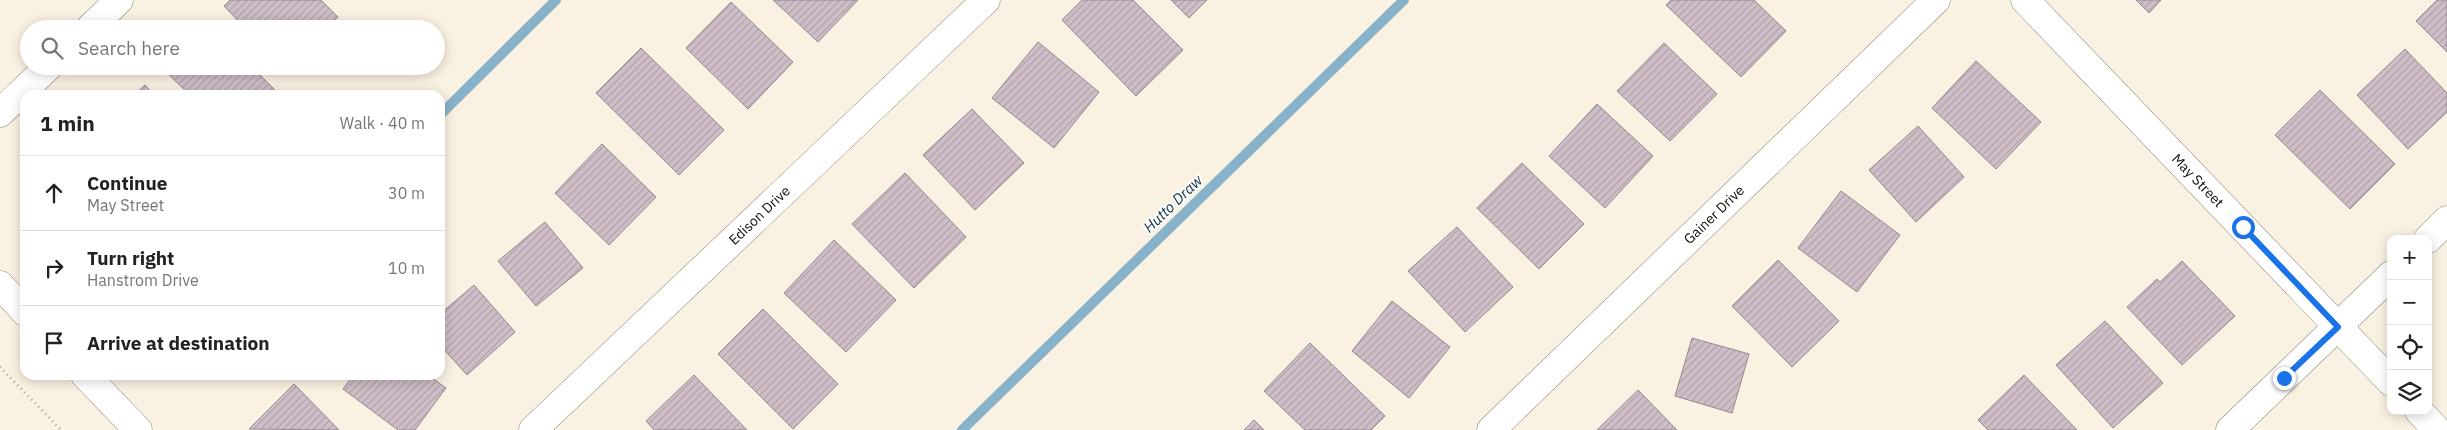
<!DOCTYPE html>
<html lang="en">
<head>
<meta charset="utf-8">
<style>
  :root { --surface:#fff; --page:#f6f6f6; --text:#222; --muted:#767676; --line:#e0e0e0 }
  body { margin:0; font-family:"IBM Plex Sans",sans-serif; background:var(--page); color:var(--text) }
  .controls { position:absolute; right:15px; bottom:15px; display:grid; overflow:hidden; border-radius:10px; box-shadow:0 2px 12px #0003 }
  .controls button { width:45px; height:45px; display:grid; place-items:center; padding:0; border:0; border-bottom:1px solid var(--line); background:var(--surface); color:var(--text); font:25px sans-serif }
  .stop { position:absolute; width:15px; height:15px; margin:-11px; border:4px solid #1a73e8; border-radius:50%; background:#fff }
  .stop.end { background:#1a73e8; border-color:#fff; box-shadow:0 1px 5px #0008 }
  .list { margin:0; padding:0; list-style:none }
  h2 { display:flex; justify-content:space-between; align-items:center; height:65px; margin:0; padding:0 20px; font-size:21px }
  h2 small { font-size:16px; font-weight:400; color:var(--muted) }
  .list li { display:grid; grid-template-columns:32px 1fr auto; gap:15px; align-items:center; box-sizing:border-box; height:75px; padding:0 20px; border-top:1px solid var(--line) }
  .list b { display:block; font-size:19px; white-space:nowrap }
  .list p { margin:0; font-size:16px; white-space:nowrap; color:var(--muted) }
  .list em { font-size:16px; font-style:normal; color:var(--muted) }
  .icon { flex:none; width:28px; height:28px; fill:none; stroke:currentColor; stroke-width:2; stroke-linecap:round; stroke-linejoin:round }
  .map { position:relative; flex:none; width:2447px; height:430px; overflow:hidden }
  .search { position:absolute; background:var(--surface); box-shadow:0 2px 12px #0003; left:20px; top:20px; width:425px; height:55px; display:flex; align-items:center; gap:12px; box-sizing:border-box; padding:0 18px; border-radius:28px; color:var(--muted); font-size:19px }
  .panel { position:absolute; background:var(--surface); box-shadow:0 2px 12px #0003; left:20px; top:90px; width:425px; height:290px; border-radius:15px }
  .map>svg:first-child { display:block }
</style>
</head>
<body>
<div class="map">
<svg width="2447" height="430" viewBox="0 0 2447 430">
  <defs>
    <pattern id="building-hatch" width="6" height="6" patternUnits="userSpaceOnUse" patternTransform="scale(1.25)"><rect width="6" height="6" fill="#cfbec8"/><path d="M-1 1l2-2M0 6l6-6M5 7l2-2" fill="none" stroke="#b1a2aa"/></pattern>
  </defs>
  <rect width="100%" height="100%" fill="#f9f1e1"/>
  <g fill="none" stroke-linecap="round" stroke-linejoin="round">
    <g stroke="#88b2c9" stroke-width="10">
      <polyline points="440,115 556,0"/>
      <polyline points="962,430 1404,0"/>
    </g>
  </g>
  <g fill="url(#building-hatch)" stroke="#968790">
    <polygon points="230,0 321,0 338,17 325,29 246,29 224,6"/>
    <polygon points="773,0 858,0 818,42"/>
    <polygon points="1082,0 1133,0 1183,50 1136,96 1062,20"/>
    <polygon points="1171,0 1207,0 1189,18"/>
    <polygon points="1671,0 1754,0 1786,31 1741,77 1666,5"/>
    <polygon points="2136,0 2161,0 2149,13"/>
    <polygon points="2437,0 2447,0 2447,52 2416,21"/>
    <polygon points="731,2 793,62 748,109 686,48"/>
    <polygon points="205,21 212,29 198,29"/>
    <polygon points="1038,42 1099,92 1054,148 992,98"/>
    <polygon points="1664,43 1717,94 1670,141 1617,91"/>
    <polygon points="641,48 724,130 679,175 596,93"/>
    <polygon points="2405,49 2447,93 2447,112 2408,149 2357,95"/>
    <polygon points="1976,61 2041,122 1996,169 1932,108"/>
    <polygon points="251,66 280,95 190,95 161,67"/>
    <polygon points="145,85 154,95 134,95"/>
    <polygon points="2320,90 2395,164 2350,209 2275,135"/>
    <polygon points="1597,104 1653,156 1605,208 1549,156"/>
    <polygon points="972,109 1024,163 975,210 923,155"/>
    <polygon points="1918,126 1964,177 1916,222 1869,170"/>
    <polygon points="602,144 656,197 609,245 555,193"/>
    <polygon points="1522,163 1584,224 1539,269 1477,208"/>
    <polygon points="905,173 966,237 914,288 852,224"/>
    <polygon points="1841,191 1900,235 1857,292 1798,248"/>
    <polygon points="545,222 583,268 536,306 498,261"/>
    <polygon points="1457,227 1513,287 1465,332 1408,271"/>
    <polygon points="834,240 896,300 846,352 784,293"/>
    <polygon points="1778,260 1839,321 1792,367 1732,306"/>
    <polygon points="2182,261 2235,316 2182,365 2127,307 2157,279 2160,282"/>
    <polygon points="474,285 515,332 467,375 440,345 440,314"/>
    <polygon points="1392,301 1450,347 1409,398 1352,351"/>
    <polygon points="763,309 838,384 793,429 718,354"/>
    <polygon points="2105,321 2163,383 2113,428 2056,365"/>
    <polygon points="1692,338 1749,354 1732,413 1675,396"/>
    <polygon points="1310,343 1385,416 1371,430 1305,430 1264,391"/>
    <polygon points="353,375 428,375 446,388 415,430 398,430 343,389"/>
    <polygon points="694,375 747,430 654,430 646,421"/>
    <polygon points="2024,375 2077,430 1988,430 1978,420"/>
    <polygon points="294,384 339,430 249,429"/>
    <polygon points="1638,390 1677,430 1597,430"/>
    <polygon points="1254,420 1264,430 1244,430"/>
  </g>
  <g fill="none" stroke-linecap="round" stroke-linejoin="round">
    <g stroke="#8e8778" stroke-width="29">
      <g id="street">
        <path id="s1" d="M2025,0L2391,382"/>
        <polyline points="89,29 119,0"/>
        <polyline points="0,113 49,66"/>
        <polyline points="2428,239 2447,220"/>
        <polyline points="2419,411 2437,430"/>
        <path id="s2" d="M533,430L986,0"/>
        <path id="s3" d="M1491,430L1936,0"/>
        <polyline points="2230,430 2391,275"/>
      </g>
    </g>
    <g stroke="#8e8778" stroke-width="29">
      <g id="secondary">
        <polyline points="0,285 25,312"/>
        <polyline points="85,375 138,430"/>
      </g>
    </g>
    <polyline stroke="#ada79a" stroke-width="3" stroke-dasharray="1 4" stroke-linecap="butt" points="0,367 61,430"/>
    <use href="#street" stroke="#fff" stroke-width="28"/>
    <use href="#secondary" stroke="#fff" stroke-width="28"/>
  </g>
  <g fill="none" stroke-linecap="round" stroke-linejoin="round">
    <polyline stroke="#1a73e8" stroke-width="6" points="2243,227 2338,327 2284,378"/>
  </g>
  <g text-anchor="middle" stroke-width="4" stroke-linejoin="round" paint-order="stroke">
    <g font-size="14" fill="#100d08" stroke="#fff">
      <text dy="5" stroke="none"><textPath href="#s1" startOffset="250">May Street</textPath></text>
      <text dy="5" stroke="none"><textPath href="#s2" startOffset="312">Edison Drive</textPath></text>
      <text dy="5" stroke="none"><textPath href="#s3" startOffset="310">Gainer Drive</textPath></text>
    </g>
    <g font-size="15" font-style="italic" fill="#0c3243" stroke="#fff">
      <text transform="translate(1173 204) rotate(-44)" y="5">Hutto Draw</text>
    </g>
  </g>
</svg>
<div class="controls">
<button>+</button>
<button>−</button>
<button><svg class="icon" aria-label="locate" viewBox="0 0 24 24"><circle cx="12" cy="12" r="6"/><path d="M12 2v4M12 18v4M2 12h4M18 12h4"/></svg></button>
<button><svg class="icon" aria-label="layers" viewBox="0 0 24 24"><path d="M12 4l9 5-9 5-9-5zM3 14l9 5 9-5"/></svg></button>
</div>
<div class="stop" style="left:2243px;top:227px"></div>
<div class="stop end" style="left:2284px;top:378px"></div>
<div class="search"><svg class="icon" aria-label="search" viewBox="0 0 24 24"><circle cx="10" cy="10" r="6"/><path d="M15 15l6 6"/></svg>Search here</div>
<section class="panel">
<h2>1 min<small>Walk · 40 m</small></h2>
<ul class="list">
<li><svg class="icon" aria-label="ahead" viewBox="0 0 24 24"><path d="M12 20V5M6 11l6-6 6 6"/></svg><div><b>Continue</b><p>May Street</p></div><em>30 m</em></li>
<li><svg class="icon" aria-label="right" viewBox="0 0 24 24"><path d="M7 20v-9h11M14 6l5 5-5 5"/></svg><div><b>Turn right</b><p>Hanstrom Drive</p></div><em>10 m</em></li>
<li><svg class="icon" aria-label="arrive" viewBox="0 0 24 24"><path d="M6 21V4h12l-3 4 3 4H6"/></svg><div><b>Arrive at destination</b></div></li>
</ul>
</section>
</div>
</body>
</html>
